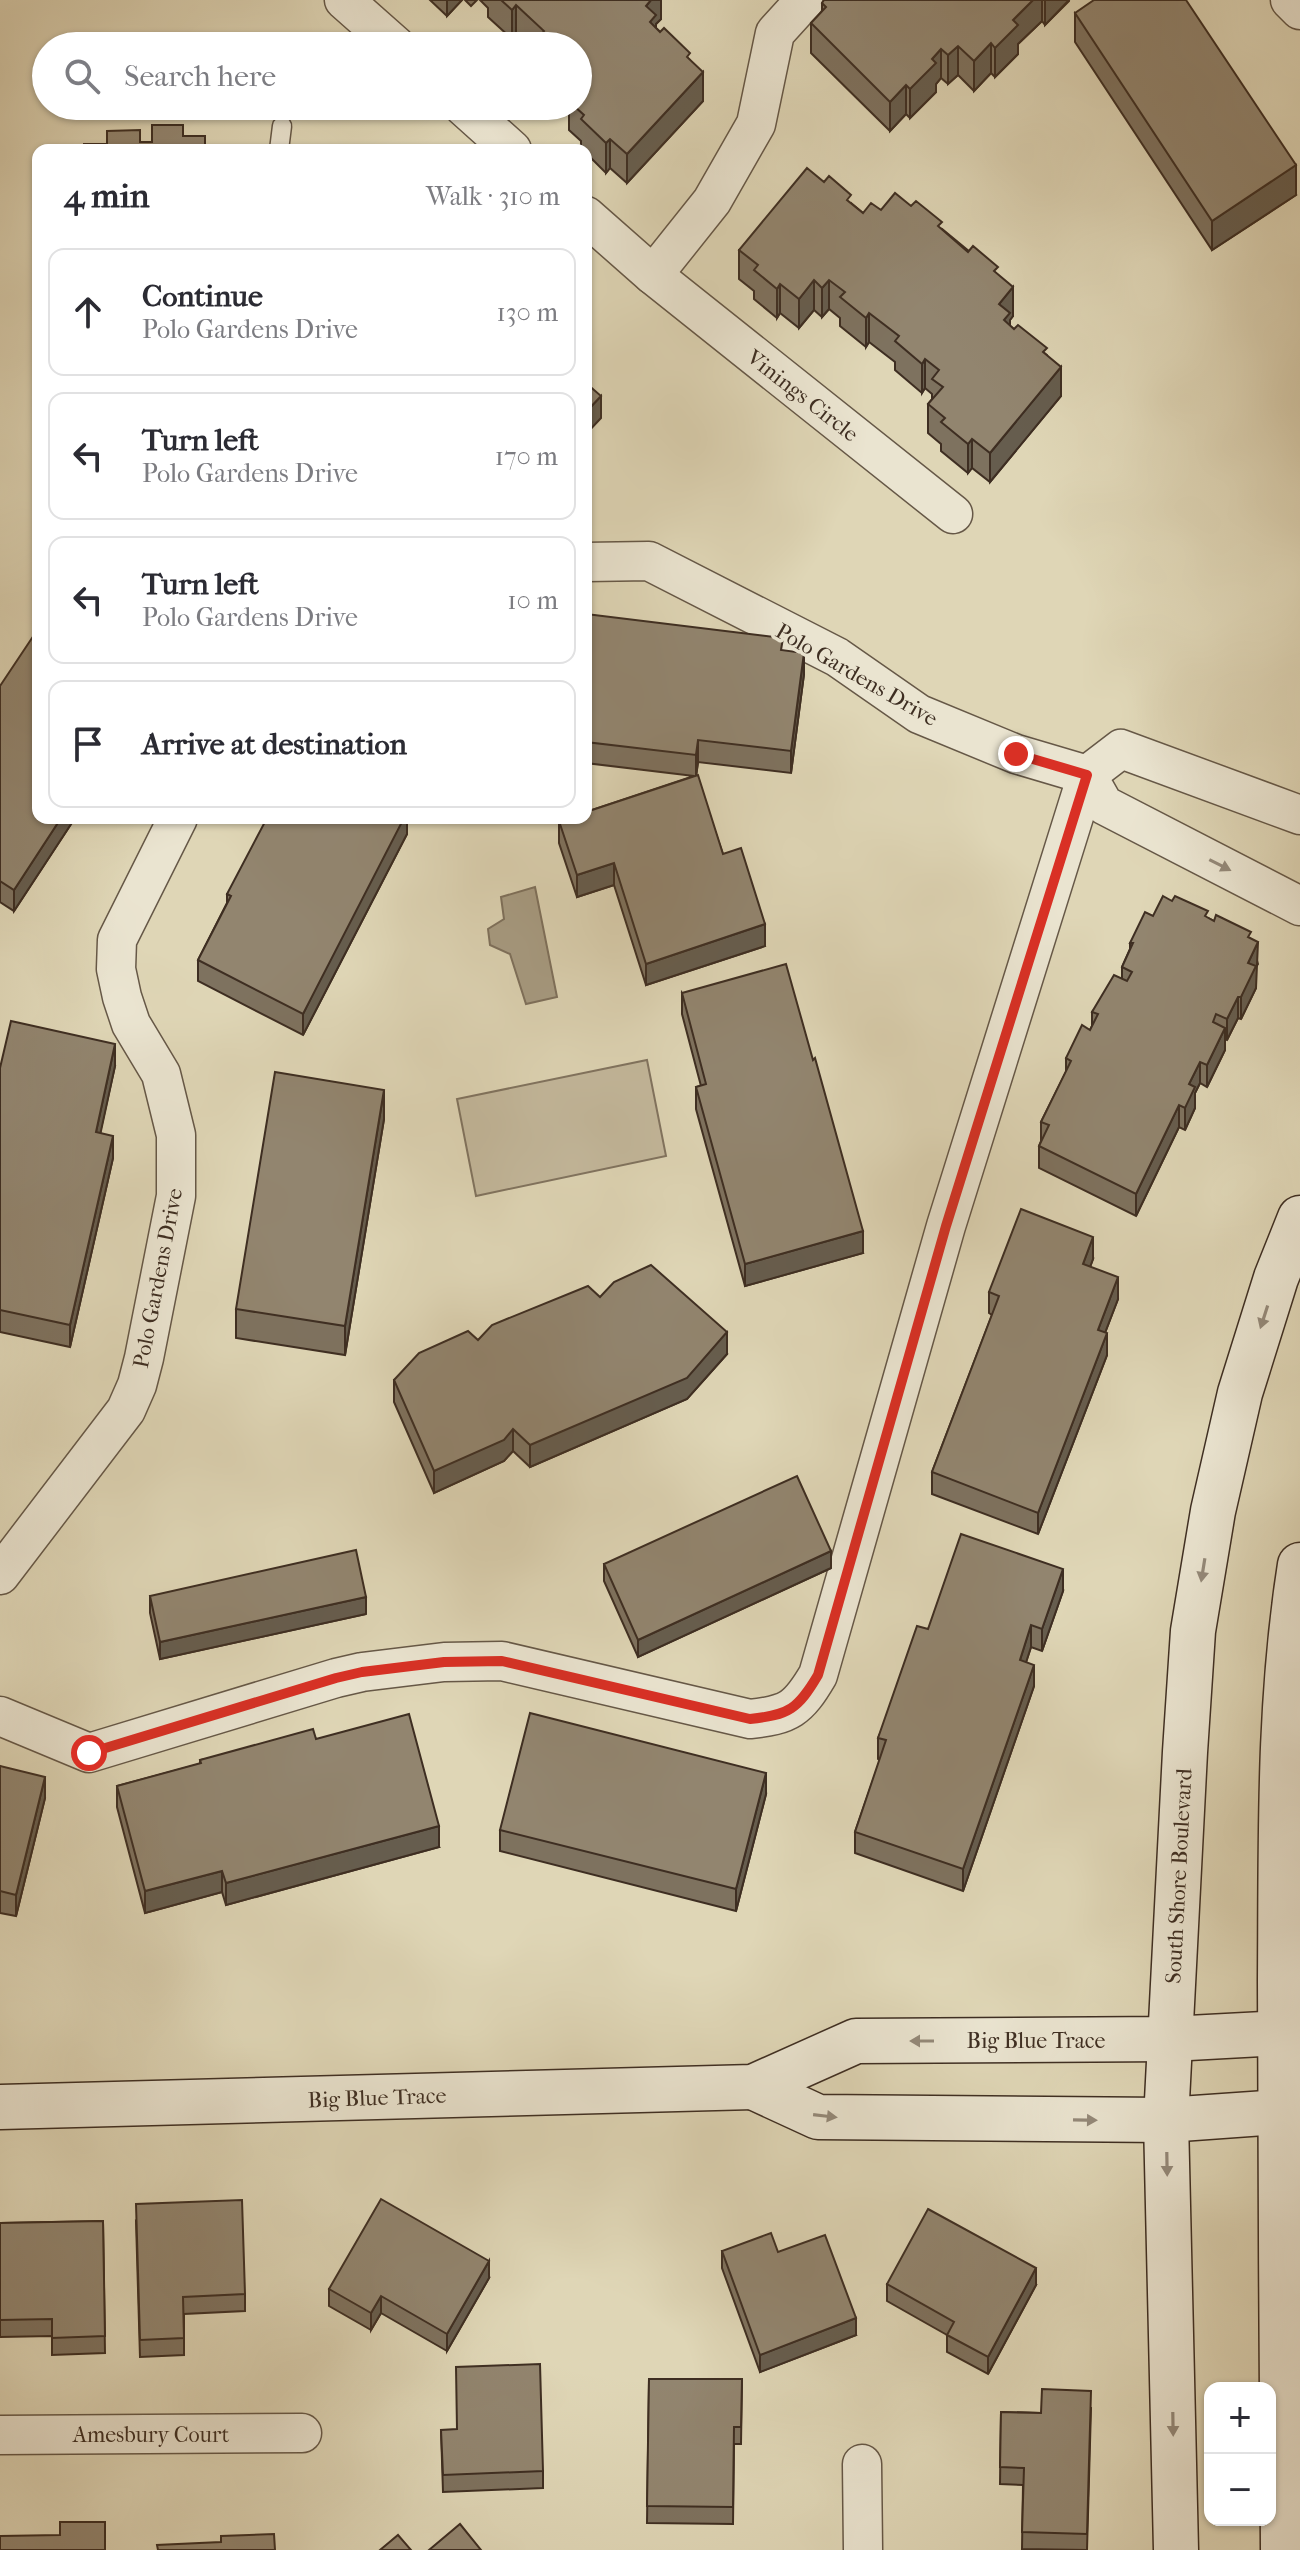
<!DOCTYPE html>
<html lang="en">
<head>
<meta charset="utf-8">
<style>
  :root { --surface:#fff; --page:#f7f7f7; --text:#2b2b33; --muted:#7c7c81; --line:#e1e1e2 }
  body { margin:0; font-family:"IM FELL French Canon",serif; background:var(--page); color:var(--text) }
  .controls { position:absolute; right:24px; bottom:24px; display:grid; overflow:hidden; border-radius:16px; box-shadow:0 2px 6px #0004 }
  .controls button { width:72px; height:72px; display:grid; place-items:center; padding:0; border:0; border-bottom:2px solid var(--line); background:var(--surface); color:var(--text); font:40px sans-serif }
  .stop { position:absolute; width:24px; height:24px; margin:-18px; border:6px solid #d93025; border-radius:50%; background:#fff }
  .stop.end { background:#d93025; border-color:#fff; box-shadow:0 2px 8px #0008 }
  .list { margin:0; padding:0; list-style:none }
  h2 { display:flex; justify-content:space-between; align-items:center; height:104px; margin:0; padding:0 32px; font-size:34px }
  h2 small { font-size:26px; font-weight:400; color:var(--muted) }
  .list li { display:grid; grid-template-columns:52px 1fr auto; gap:24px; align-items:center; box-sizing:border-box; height:128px; margin:0 16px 16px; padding:0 16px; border:2px solid var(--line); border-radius:16px }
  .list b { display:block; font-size:30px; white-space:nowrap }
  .list p { margin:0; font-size:26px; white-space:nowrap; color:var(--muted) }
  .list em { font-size:26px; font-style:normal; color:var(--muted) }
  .icon { flex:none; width:44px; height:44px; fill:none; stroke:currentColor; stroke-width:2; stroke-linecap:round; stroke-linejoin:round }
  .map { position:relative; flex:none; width:1300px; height:2550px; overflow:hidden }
  .search { position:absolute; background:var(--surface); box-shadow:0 2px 6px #0004; left:32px; top:32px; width:560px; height:88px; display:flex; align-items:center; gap:20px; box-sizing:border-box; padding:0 28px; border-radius:44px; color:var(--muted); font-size:30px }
  .panel { position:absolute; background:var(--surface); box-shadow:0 2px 6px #0004; left:32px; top:144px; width:560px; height:680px; border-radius:16px }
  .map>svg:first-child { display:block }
</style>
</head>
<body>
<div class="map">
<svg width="1300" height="2550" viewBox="0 0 1300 2550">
  <rect width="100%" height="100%" fill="#dfd6b6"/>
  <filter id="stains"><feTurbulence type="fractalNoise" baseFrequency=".0025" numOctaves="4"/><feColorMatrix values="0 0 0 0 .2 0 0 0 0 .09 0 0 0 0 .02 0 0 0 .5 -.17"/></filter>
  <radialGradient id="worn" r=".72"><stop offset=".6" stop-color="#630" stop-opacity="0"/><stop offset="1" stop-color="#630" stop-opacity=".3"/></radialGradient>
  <polygon fill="#c4b99d" stroke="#817460" stroke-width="2" points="647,1060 666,1156 476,1196 457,1099"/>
  <polygon fill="#a89d84" stroke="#7e715d" stroke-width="2" points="535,887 557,997 526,1004 510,954 490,945 488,929 504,919 501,897"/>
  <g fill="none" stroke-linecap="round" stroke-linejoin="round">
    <g stroke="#665847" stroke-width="21">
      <polyline id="lane" points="279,150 282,126"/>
    </g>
    <g stroke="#665847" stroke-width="41">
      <g id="street">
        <polyline points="344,0 396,46"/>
        <polyline points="1290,0 1300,10"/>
        <polyline points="463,106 512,150"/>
        <polyline points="586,216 653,275 953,514"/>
        <polyline points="653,275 712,201 756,124 775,33 805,0"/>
        <polyline points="1300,815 1121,749 1087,775 1104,805 1300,906"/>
        <polyline points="0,1575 126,1410 137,1385 144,1358 176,1196 176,1135 161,1074 131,1024 122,997 116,969 117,940 178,818"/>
        <path d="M0,1716L89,1753L336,1678L362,1672L444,1662L502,1661L750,1719C789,1715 798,1709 818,1675L946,1226L1087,775L1016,754L919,714L837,657L649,561L586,562"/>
        <polyline points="0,2435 302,2433"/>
        <polyline points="862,2464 863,2550"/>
      </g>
    </g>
    <g stroke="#3e2e22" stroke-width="47">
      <g id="secondary">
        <polyline points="753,2087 818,2117 1166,2120 1280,2112"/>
        <polyline points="0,2107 753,2087 856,2041 1170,2039 1280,2033"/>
        <polyline points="1176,2550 1166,2120 1185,1752 1193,1631 1213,1511 1240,1393 1276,1278 1300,1218"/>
        <path d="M1283,2550C1282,2360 1280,2171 1280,1981C1281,1840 1278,1705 1300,1565"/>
      </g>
    </g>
    <use href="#lane" stroke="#eae4d0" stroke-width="18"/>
    <use href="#street" stroke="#eae4d0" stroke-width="38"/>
    <use href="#secondary" stroke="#eae4d0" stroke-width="44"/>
  </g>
  <g fill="#7e725f" stroke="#3e2e22" stroke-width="2">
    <polygon points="430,0 462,0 447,16"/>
    <polygon points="465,0 477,0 471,6"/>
    <polygon points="480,0 661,0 661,19 656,24 656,28 690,60 703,101 627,183 610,168 606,173 586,153 586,150 583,150 581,148 581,141 569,130 569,106 578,106 578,46 529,46 516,35 512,39 488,17 488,8"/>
    <polygon points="824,0 1069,0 1069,1 1045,25 1042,21 1018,44 1018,54 995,77 991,73 974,91 958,75 948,84 941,78 936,84 936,92 910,118 906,114 890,131 811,53 811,23 822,12 822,3"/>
    <polygon points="1075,13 1296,195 1212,250 1075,42"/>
    <polygon points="851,203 863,213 881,210 942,229 998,275 1013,316 1010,320 1010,326 1047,355 1061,396 990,482 972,468 968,473 941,451 941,444 928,433 928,404 932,399 932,394 925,388 922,393 895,370 895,362 869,342 866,347 840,326 840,318 829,309 822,317 814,310 799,328 780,313 777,318 754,299 754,291 739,279 739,250"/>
    <polygon points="586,614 783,651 804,674 791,773 698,762 696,776 723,854 765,946 646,985 614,885 577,897 559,843 559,821 694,776 586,763"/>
    <polygon points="0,686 38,818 75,818 14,911 0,902"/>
    <polygon points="407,818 407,834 303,1035 198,981 198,960 227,903 227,894"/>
    <polygon points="1153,916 1208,918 1251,939 1258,964 1256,967 1256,988 1241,1019 1238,1018 1227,1040 1225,1039 1225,1050 1207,1087 1200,1083 1195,1093 1195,1108 1185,1130 1179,1127 1136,1216 1039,1168 1039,1146 1041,1141 1041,1122 1066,1072 1066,1058 1090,1030 1092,1026 1092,1012 1122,979 1122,967 1130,949 1130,943"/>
    <polygon points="682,993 863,1253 745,1286 696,1109 696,1087 701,1086 682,1014"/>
    <polygon points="115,1066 100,1133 113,1158 70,1347 0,1332 0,1068"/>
    <polygon points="384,1119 345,1355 236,1338 236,1309"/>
    <polygon points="1093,1259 1090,1267 1118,1299 1105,1333 1107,1355 1038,1534 932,1494 932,1472 992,1315 989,1313 989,1292"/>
    <polygon points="600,1297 727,1354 687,1399 530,1467 513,1451 504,1461 434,1493 394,1402 394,1380 478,1340"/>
    <polygon points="604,1564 831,1568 638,1657 604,1581"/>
    <polygon points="1063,1591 1042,1651 1031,1647 1026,1662 1034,1686 963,1891 855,1853 855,1832 880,1760 878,1759 878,1738 928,1629"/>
    <polygon points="150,1596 366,1614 160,1659 150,1613"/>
    <polygon points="316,1739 439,1847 226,1905 222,1892 145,1913 117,1807 117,1786 200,1764 200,1760"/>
    <polygon points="0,1766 45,1798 16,1916 0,1913"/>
    <polygon points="766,1794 736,1911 500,1851 500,1830"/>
    <polygon points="103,2221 105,2353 52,2355 52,2336 0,2337 0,2223"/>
    <polygon points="136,2221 245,2294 245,2311 184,2314 184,2355 140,2357"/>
    <polygon points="722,2251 778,2252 856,2335 760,2372 722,2268"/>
    <polygon points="489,2278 447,2351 381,2313 371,2330 329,2306 329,2289"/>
    <polygon points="887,2284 1036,2285 988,2374 947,2352 947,2335 887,2301"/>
    <polygon points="649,2379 742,2379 741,2444 734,2444 733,2524 647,2523"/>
    <polygon points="1091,2408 1087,2550 1022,2549 1023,2485 1000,2484 1001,2412 1041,2413"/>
    <polygon points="441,2430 457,2430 543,2471 543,2488 443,2492"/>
  </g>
  <g fill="#665d4e" stroke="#3e2e22" stroke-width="2">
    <polygon points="447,0 462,0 447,16"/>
    <polygon points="651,0 661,0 661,19 656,24 656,44 646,6"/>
    <polygon points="1033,0 1042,0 1042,21 1018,44 1018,54 995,77 995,48 1013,20"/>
    <polygon points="1045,0 1069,0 1045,25"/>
    <polygon points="516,5 516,35 512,39 512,10"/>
    <polygon points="991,43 991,73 974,91 974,61"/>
    <polygon points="958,46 958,75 948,84 948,55"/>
    <polygon points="941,49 941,78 936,84 936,92 910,118 910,89 932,59"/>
    <polygon points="703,72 703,101 627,183 627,154"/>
    <polygon points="906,85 906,114 890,131 890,102"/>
    <polygon points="610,139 610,168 606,173 606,143"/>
    <polygon points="1296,165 1296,195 1212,250 1212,221"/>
    <polygon points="814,280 814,310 799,328 799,299"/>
    <polygon points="829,280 829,309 822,317 822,288"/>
    <polygon points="780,284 780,313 777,318 777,289"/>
    <polygon points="1013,287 1013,316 1010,320 1010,342 999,304"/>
    <polygon points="869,313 869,342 866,347 866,318"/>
    <polygon points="925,359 925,388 922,393 922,364"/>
    <polygon points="1061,367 1061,396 990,482 990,453"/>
    <polygon points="601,396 601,418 586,434 586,412"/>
    <polygon points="972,439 972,468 968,473 968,444"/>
    <polygon points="804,653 804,674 791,773 791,751"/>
    <polygon points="698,740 698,762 696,777 696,755"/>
    <polygon points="61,818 75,818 14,911 14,890"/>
    <polygon points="399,818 407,818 407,834 303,1035 303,1014"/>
    <polygon points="614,863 614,885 577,897 577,875"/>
    <polygon points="765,924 765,946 646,985 646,964"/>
    <polygon points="1258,942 1256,988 1241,1019 1241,997 1248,963"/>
    <polygon points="1238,997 1238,1018 1227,1040 1227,1019"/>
    <polygon points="1225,1028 1225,1050 1207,1087 1207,1065"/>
    <polygon points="115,1044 115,1066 96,1154 96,1132"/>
    <polygon points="1200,1062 1200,1083 1195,1093 1195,1108 1185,1130 1185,1108 1189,1084"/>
    <polygon points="384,1090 384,1119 345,1355 345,1326"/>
    <polygon points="1179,1105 1179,1127 1136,1216 1136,1194"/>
    <polygon points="113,1136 113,1158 70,1347 70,1325"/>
    <polygon points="863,1231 863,1253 745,1286 745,1264"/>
    <polygon points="1093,1237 1093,1259 1083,1286 1083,1264"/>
    <polygon points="1118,1277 1118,1299 1098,1351 1098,1330"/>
    <polygon points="727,1332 727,1354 687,1399 530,1467 530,1445"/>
    <polygon points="1107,1333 1107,1355 1038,1534 1038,1513"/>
    <polygon points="513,1429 513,1451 504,1461 434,1493 434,1471"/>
    <polygon points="831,1551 831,1568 638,1657 638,1640"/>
    <polygon points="1063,1569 1063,1591 1042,1651 1042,1629"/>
    <polygon points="366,1597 366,1614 160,1659 160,1642"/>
    <polygon points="1031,1625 1031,1647 1020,1681 1020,1660"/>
    <polygon points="1034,1665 1034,1686 963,1891 963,1869"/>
    <polygon points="766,1773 766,1794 736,1911 736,1889"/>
    <polygon points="45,1777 45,1798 16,1916 16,1895"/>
    <polygon points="439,1826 439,1847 226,1905 226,1883"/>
    <polygon points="222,1871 222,1892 145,1913 145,1891"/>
    <polygon points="489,2261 489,2278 447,2351 447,2334"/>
    <polygon points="1036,2268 1036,2285 988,2374 988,2357"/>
    <polygon points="381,2296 381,2313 371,2330 371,2313"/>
    <polygon points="856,2318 856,2335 760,2372 760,2355"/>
  </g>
  <g fill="#92856f" stroke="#3e2e22" stroke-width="2">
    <polygon points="501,0 651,0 646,6 656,15 650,22 660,32 664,28 690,53 687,57 703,72 627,154 610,139 606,143 581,119 584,115 574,106 578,106 578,91 584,84 578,79 578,71 581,67 578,64 578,46 551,46 540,36 544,31 516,5 512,10"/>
    <polygon points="824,0 1033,0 1013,20 1018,25 995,48 991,43 974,61 958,46 948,55 941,49 932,59 936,63 910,89 906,85 890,102 811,23 826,7 822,3"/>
    <polygon points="1094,0 1186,0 1296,165 1212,221 1075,13"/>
    <polygon points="152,125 183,125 183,136 205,136 205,150 84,150 84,144 107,144 107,131 140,130 140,142 152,142"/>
    <polygon points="807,168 824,182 829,176 851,195 847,200 863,213 871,203 881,210 895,193 911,206 916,201 942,222 938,226 968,252 973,246 998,267 994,271 1013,287 999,304 1010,313 1004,320 1014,329 1018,325 1047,348 1043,352 1061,367 990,453 972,439 968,444 941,422 945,418 928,404 943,387 932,379 939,370 925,359 922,364 895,341 899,336 869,313 866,318 840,297 845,292 829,280 822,288 814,280 799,299 780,284 777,289 754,270 758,265 739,250"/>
    <polygon points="586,383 601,396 586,412"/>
    <polygon points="586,614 783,638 781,650 804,653 791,751 698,740 696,755 586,742"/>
    <polygon points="38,629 38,818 61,818 14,890 0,881 0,686"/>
    <polygon points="698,775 723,854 741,848 765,924 646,964 614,863 577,875 559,821 569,818 586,818 586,812"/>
    <polygon points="267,818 404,818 303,1014 198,960 231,896 227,894"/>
    <polygon points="1163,896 1172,901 1175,896 1208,911 1205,916 1214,921 1216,915 1251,932 1248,937 1258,942 1248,963 1256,966 1241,997 1238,997 1227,1019 1216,1014 1213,1022 1225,1028 1207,1065 1200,1062 1189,1084 1195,1087 1185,1108 1179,1105 1136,1194 1039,1146 1049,1125 1041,1122 1071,1061 1066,1058 1082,1025 1090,1030 1098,1014 1092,1012 1114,975 1127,981 1132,972 1122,967 1133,943 1130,943 1145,912 1153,916"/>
    <polygon points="786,964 813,1060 815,1058 863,1231 745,1264 696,1087 706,1084 682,993"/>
    <polygon points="11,1021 115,1044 96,1132 113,1136 70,1325 0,1310 0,1068"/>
    <polygon points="275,1072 384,1090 345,1326 236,1309"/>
    <polygon points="1021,1209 1093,1237 1083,1264 1118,1277 1098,1330 1107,1333 1038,1513 932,1472 999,1296 989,1292"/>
    <polygon points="651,1265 727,1332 687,1378 530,1445 513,1429 504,1440 434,1471 394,1380 419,1353 468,1331 478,1340 492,1325 588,1286 600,1297 614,1282"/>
    <polygon points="797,1476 831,1551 638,1640 604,1564"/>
    <polygon points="961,1534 1063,1569 1042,1629 1031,1625 1020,1660 1034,1665 963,1869 855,1832 886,1740 878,1738 917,1626 928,1629"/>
    <polygon points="356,1550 366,1597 160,1642 150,1596"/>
    <polygon points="530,1713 766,1773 736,1889 500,1830"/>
    <polygon points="409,1714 439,1826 226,1883 222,1871 145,1891 117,1786 201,1763 200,1760 313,1729 316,1739"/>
    <polygon points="0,1766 45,1777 16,1895 0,1891"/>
    <polygon points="381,2199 489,2261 447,2334 381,2296 371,2313 329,2289"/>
    <polygon points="242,2200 245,2294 183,2297 184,2338 140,2340 136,2204"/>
    <polygon points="928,2209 1036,2268 988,2357 947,2335 954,2322 887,2284"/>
    <polygon points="103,2221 105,2336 52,2338 52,2319 0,2320 0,2223"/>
    <polygon points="771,2233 778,2252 825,2235 856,2318 760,2355 722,2251"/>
    <polygon points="540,2364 543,2471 443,2475 441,2430 457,2429 456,2367"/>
    <polygon points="649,2379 742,2379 741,2427 734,2427 733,2507 647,2506"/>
    <polygon points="1042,2389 1091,2391 1087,2534 1022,2532 1024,2468 1000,2467 1001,2412 1041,2413"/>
    <polygon points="60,2522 105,2522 105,2550 0,2550 0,2536 60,2535"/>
    <polygon points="460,2524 481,2550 429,2550"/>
    <polygon points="274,2534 275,2550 158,2550 157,2545 221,2542 221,2536"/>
    <polygon points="398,2535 411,2550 380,2550"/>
  </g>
  <defs><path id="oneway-solid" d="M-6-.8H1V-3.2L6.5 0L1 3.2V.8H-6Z" transform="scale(2)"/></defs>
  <g fill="#948979">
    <use href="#oneway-solid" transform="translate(1220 865) rotate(27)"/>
    <use href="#oneway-solid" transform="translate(1264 1317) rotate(108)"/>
    <use href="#oneway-solid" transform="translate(1203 1570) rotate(99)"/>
    <use href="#oneway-solid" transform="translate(922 2041) rotate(180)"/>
    <use href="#oneway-solid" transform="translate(825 2116) rotate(7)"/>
    <use href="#oneway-solid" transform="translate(1085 2120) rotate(1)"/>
    <use href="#oneway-solid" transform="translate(1167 2164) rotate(89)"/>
    <use href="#oneway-solid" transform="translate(1173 2424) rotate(89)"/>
  </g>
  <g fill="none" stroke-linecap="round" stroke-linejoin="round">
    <path stroke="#d93025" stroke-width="10" d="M89,1753L336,1678L362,1672L444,1662L502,1661L750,1719C789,1715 798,1709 818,1675L946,1226L1087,775L1016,754"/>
  </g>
  <g text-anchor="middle" stroke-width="7" stroke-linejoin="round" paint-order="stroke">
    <g font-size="22" fill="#3e2e22" stroke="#eae4d0">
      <text transform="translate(803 395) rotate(38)" y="8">Vinings Circle</text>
      <text transform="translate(857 674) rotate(30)" y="8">Polo Gardens Drive</text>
      <text transform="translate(157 1278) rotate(-79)" y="8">Polo Gardens Drive</text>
      <text transform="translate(1178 1876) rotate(-87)" y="8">South Shore Boulevard</text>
      <text x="1036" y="2048">Big Blue Trace</text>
      <text transform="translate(377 2097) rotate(-2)" y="8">Big Blue Trace</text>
      <text x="151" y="2442">Amesbury Court</text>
    </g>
  </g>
  <rect width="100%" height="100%" filter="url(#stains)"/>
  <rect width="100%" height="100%" fill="url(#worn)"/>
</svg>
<div class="controls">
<button>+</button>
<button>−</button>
</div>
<div class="stop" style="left:89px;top:1753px"></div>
<div class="stop end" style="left:1016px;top:754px"></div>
<div class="search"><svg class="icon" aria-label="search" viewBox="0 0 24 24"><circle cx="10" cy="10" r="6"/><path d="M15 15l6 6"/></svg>Search here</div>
<section class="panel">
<h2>4 min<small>Walk · 310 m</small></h2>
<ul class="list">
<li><svg class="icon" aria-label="ahead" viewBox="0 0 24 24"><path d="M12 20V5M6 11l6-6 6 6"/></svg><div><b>Continue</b><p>Polo Gardens Drive</p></div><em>130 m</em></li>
<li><svg class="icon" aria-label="left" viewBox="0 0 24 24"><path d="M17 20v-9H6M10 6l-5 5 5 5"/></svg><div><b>Turn left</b><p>Polo Gardens Drive</p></div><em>170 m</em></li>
<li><svg class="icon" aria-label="left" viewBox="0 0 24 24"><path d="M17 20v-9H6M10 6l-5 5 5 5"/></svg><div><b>Turn left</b><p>Polo Gardens Drive</p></div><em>10 m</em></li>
<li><svg class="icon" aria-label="arrive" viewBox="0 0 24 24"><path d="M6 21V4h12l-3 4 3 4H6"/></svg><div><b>Arrive at destination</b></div></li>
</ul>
</section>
</div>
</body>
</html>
